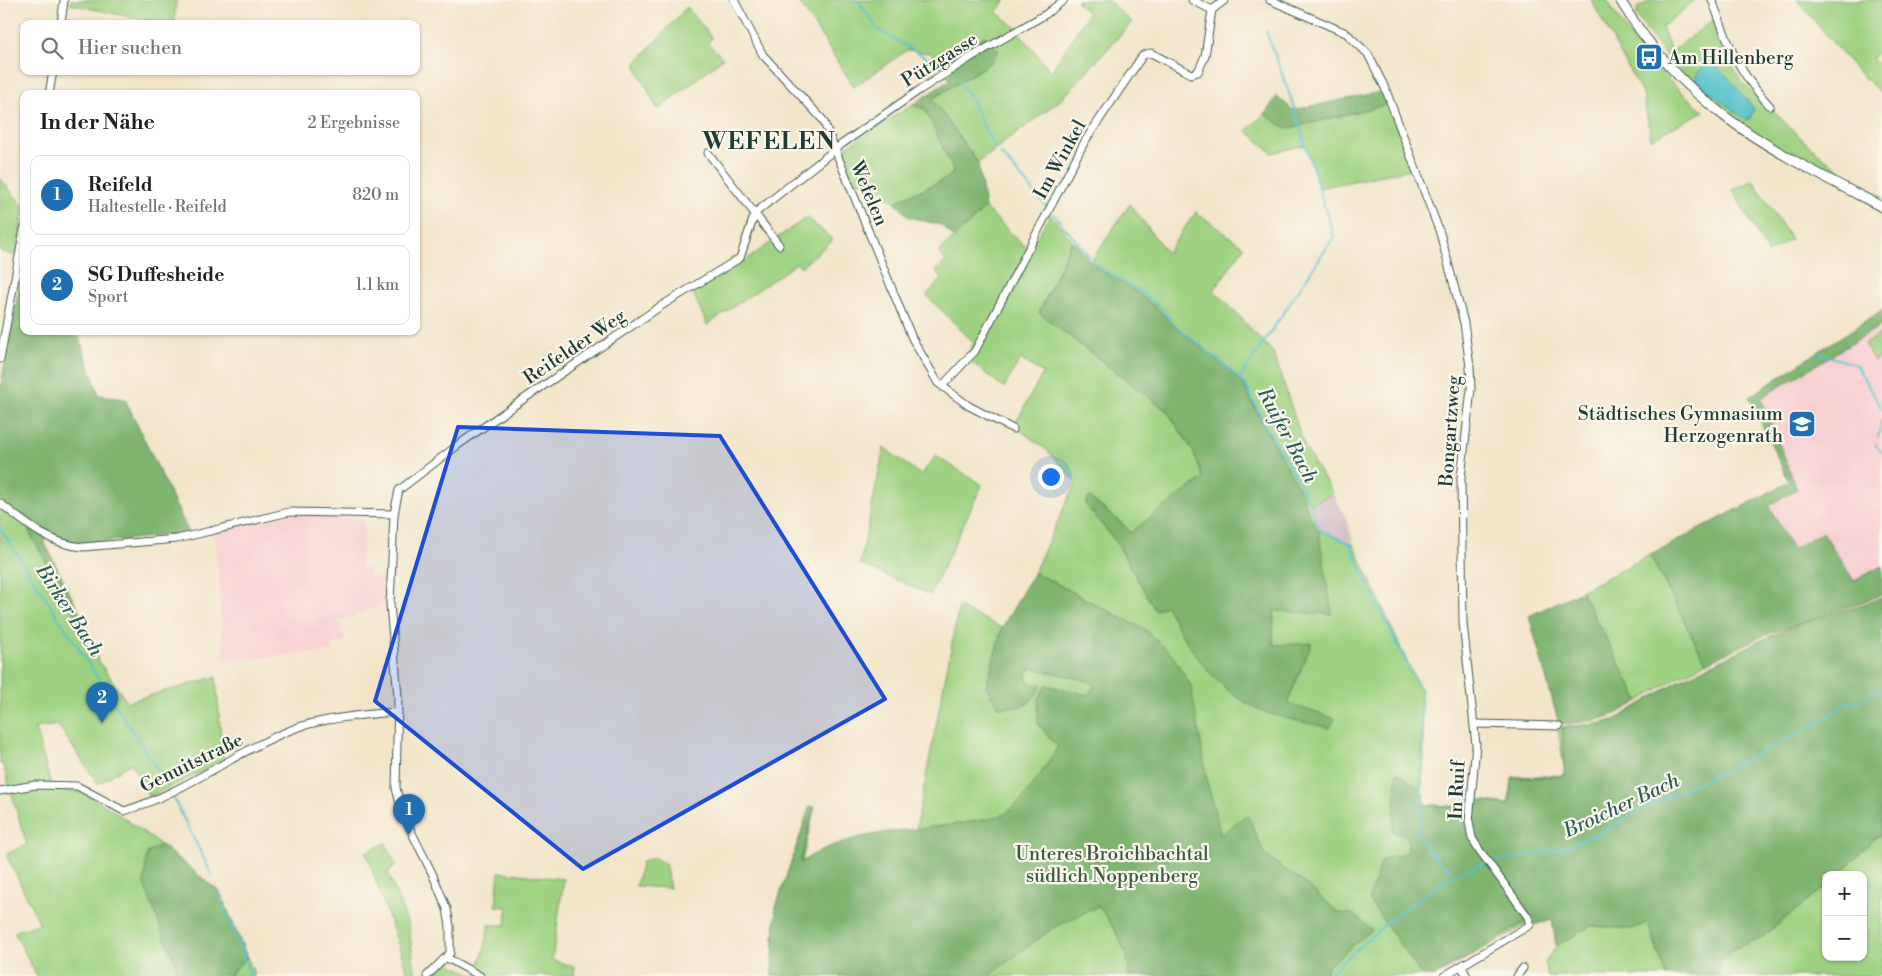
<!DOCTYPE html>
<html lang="de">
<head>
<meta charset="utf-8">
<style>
  :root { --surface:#fff; --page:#f2f2f2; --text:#202124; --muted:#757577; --line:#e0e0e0; --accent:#1f6fb2 }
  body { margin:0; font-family:"Libre Bodoni",serif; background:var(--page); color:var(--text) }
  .controls { position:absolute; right:15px; bottom:15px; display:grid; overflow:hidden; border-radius:10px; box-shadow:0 1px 4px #0004 }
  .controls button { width:45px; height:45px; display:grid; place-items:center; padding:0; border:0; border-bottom:1px solid var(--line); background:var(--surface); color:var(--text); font:25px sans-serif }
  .you { position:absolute; left:1050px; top:476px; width:18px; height:18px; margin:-12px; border:4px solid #fff; border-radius:50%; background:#1a73e8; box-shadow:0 0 0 8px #1a73e833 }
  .badge { display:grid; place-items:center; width:32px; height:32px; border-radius:50%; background:var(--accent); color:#fff; font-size:16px; font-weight:700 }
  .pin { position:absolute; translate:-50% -41px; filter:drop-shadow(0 1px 2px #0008) }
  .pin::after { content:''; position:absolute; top:26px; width:18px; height:15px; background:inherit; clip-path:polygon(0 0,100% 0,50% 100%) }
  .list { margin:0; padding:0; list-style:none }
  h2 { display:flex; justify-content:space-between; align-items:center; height:65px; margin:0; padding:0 20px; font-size:21px }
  h2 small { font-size:16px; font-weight:400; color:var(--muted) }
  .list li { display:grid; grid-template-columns:32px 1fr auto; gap:15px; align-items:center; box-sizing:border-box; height:80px; margin:0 10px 10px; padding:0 10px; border:1px solid var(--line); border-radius:10px }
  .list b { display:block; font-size:19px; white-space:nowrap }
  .list p { margin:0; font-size:16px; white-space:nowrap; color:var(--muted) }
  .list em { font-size:16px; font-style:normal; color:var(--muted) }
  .icon { flex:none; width:28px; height:28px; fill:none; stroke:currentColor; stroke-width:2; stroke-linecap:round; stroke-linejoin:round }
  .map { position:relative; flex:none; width:1882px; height:976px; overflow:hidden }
  .search { position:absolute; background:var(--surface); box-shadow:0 1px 4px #0004; left:20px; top:20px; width:400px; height:55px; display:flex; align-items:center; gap:12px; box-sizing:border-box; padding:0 18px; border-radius:10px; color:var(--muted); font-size:19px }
  .panel { position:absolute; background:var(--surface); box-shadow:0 1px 4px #0004; left:20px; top:90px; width:400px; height:245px; border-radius:10px }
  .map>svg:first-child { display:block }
</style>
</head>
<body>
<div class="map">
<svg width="1882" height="976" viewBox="0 0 1882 976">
  <rect width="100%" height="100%" fill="#fbf7ec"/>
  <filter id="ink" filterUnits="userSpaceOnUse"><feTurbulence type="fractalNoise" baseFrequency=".02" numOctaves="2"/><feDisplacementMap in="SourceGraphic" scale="10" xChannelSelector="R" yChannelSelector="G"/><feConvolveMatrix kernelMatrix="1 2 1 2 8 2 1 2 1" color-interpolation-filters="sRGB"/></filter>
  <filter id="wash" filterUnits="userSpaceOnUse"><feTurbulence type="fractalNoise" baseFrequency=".0096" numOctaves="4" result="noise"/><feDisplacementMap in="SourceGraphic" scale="20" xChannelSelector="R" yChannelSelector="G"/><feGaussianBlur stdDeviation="1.12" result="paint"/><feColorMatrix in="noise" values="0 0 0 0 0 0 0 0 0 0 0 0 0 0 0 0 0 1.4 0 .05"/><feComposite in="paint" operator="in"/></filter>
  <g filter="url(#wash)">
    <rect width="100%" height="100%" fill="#f2e5ca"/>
    <g fill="#f7cfd1">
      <polygon points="1882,325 1882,566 1854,581 1792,549 1769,505 1797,489 1761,397"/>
      <polygon points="303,514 364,518 361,567 369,568 369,577 388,578 387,604 339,621 345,641 331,645 333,651 224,661 215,533 288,515"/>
    </g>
    <polygon fill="#d2bdc6" points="1333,494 1346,518 1354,545 1321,530 1310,504"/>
    <g fill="#9ed181" stroke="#5e875a">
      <polygon points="71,0 176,0 174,24 162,24 70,4"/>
      <polygon points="798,0 1006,0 996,12 1015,27 1051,72 1088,14 1076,0 1107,0 1132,22 1063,98 978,163 932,99 990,63 985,36 939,65 931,53 907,50 854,87"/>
      <path d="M1591,0H1607C1635,49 1661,76 1704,111L1651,139L1643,95Z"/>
      <path d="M1651,0H1695L1662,27L1671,52L1713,20L1728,59L1742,82L1770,112L1773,110C1805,145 1840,173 1882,196V202C1781,150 1700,113 1636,15L1638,13L1636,9Z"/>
      <polygon points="1797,0 1882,0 1882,49 1872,58 1882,68 1882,94 1855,69"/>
      <polygon points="687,7 712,38 708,43 723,58 658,110 635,64"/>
      <polygon points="1389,104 1412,169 1319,188 1305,145 1272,153 1246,130 1265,114 1286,129"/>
      <polygon points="912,105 925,109 954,171 948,178 894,202 869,178 855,184 840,151"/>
      <polygon points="0,178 24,207 16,256 0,251"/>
      <polygon points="1753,180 1791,239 1768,253 1733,190"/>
      <polygon points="1130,204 1167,253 1196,212 1244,247 1214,290 1273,352 1305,448 1333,494 1310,504 1301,495 1244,386 1225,366 1174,326 1156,307 1135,291 1097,269 1093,258"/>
      <polygon points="985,208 1029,250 1050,215 1072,240 1039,313 1167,411 1193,451 1203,478 1130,533 1125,526 1089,497 1085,503 1117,543 1155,610 1166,606 1183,637 1233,694 1335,719 1287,704 1311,644 1273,645 1274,611 1317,531 1321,530 1354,545 1419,688 1421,689 1424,758 1421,790 1425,796 1422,804 1466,807 1467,798 1508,804 1513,777 1565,775 1558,727 1597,724 1615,720 1678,681 1763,640 1882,726 1435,976 772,976 776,906 810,807 815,807 802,861 824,850 916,829 959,607 1002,628 986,687 1028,682 1026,675 1031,668 1090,681 1095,686 1088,696 1038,724 1058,747 1037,780 1139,627 1034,572 1076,482 1046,449 1014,426 1043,373 1020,359 1004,388 965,357 974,343 926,295 942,279 936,271 946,261 939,252"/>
      <polygon points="807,217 833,240 801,267 797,263 707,325 693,293 742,263"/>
      <polygon points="1882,333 1882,356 1874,361 1864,344"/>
      <polygon points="884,448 921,475 936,456 982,485 930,595 860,564"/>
      <polygon points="0,497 20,515 89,639 98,660 127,702 216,677 223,761 149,797 131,763 98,784 58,725 35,728 52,788 80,792 110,808 161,845 147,853 165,939 176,962 177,976 37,976 14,932 40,924 6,854 27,845 3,765 0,764"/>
      <polygon points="1650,555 1706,663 1676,678 1639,701 1581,591"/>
      <polygon points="1882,835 1882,976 1716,976 1720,963 1733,949 1762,937 1826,886 1826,957 1863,957 1863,875 1839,875 1874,839"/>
      <polygon points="386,843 396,866 388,872 408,924 416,976 409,976 366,852"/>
      <polygon points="655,858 665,864 670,888 636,886 642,861"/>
      <polygon points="499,872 564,879 552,960 575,967 574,976 432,976 448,963 476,976 485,947 489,925 506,925 507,907 496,906"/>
      <polygon points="1648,922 1666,976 1548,976 1545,962 1556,946 1590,926 1633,929"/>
      <polygon points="247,957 255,976 229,976"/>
    </g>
    <g fill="#7eb36f" stroke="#4e7852">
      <polygon points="985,36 999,50 990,63 932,99 978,163 985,208 954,238 941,225 909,217 894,202 948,178 954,172 925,109 912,105 950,80 939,65"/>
      <polygon points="1385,91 1389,104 1286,129 1265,114 1277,96 1293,110"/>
      <path d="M1072,240L1097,268L1135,291L1156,308L1174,326L1225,366L1244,386L1264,427L1297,484L1319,533L1332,614L1274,611L1273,645L1312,643L1287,703L1335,719L1330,728C1306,722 1278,719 1256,708C1212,687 1188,646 1166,606L1155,610L1117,543L1085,504L1089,497L1125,526L1130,533L1203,478L1193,451L1167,411L1039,313Z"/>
      <polygon points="24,260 24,331 77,331 99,395 125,399 189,533 84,544 46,535 45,543 86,626 89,639 20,515 0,497 0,390"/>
      <polygon points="1882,310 1882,325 1761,398 1797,489 1769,505 1792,549 1823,532 1854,581 1882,566 1882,595 1763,636 1706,663 1650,555 1789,482 1749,397"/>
      <path d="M1034,572L1139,627L1141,626L1173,656L1191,686L1208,785L1221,835L1247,814L1265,855L1307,885L1339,913L1353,914L1372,930L1329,965L1325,976H1128C1132,955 1111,922 1098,906L1053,928L988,976H772L776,907L810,806L814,808L800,863C849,828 912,832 969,822C980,820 996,819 1006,813C1029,796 1042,771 1058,747L1038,724V699L1046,685L1088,695L1094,686L1090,681L1031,668L1026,675L1028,682L1042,685C1028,709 1025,707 999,707L986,687L1002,628Z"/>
      <path d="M1581,591L1639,701C1606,721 1597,721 1559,724L1529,616Z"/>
      <polygon points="1882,598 1882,835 1874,839 1839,875 1826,875 1826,886 1762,937 1733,949 1720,963 1716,976 1666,976 1648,922 1633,929 1590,926 1556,946 1552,919 1534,925 1527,921 1434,976 1422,976 1369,900 1381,860 1408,852 1408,837 1393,832 1397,772 1421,790 1425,796 1423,805 1466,808 1473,800 1509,805 1512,778 1565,776 1562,728 1597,724 1615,720 1678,681 1764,639 1797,625"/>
      <polygon points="161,845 220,892 247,957 229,976 177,976 176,962 165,939 144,884 147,853"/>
    </g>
    <path fill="#54c1cb" stroke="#3a7f80" d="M1712,64C1724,69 1742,95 1752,106L1754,110L1750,118L1746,120L1695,81C1696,71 1704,66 1712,64Z"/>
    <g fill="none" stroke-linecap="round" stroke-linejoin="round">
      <g stroke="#54c1cb" stroke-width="2">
        <polyline points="858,0 877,29 941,66"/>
        <path d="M959,83C977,101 981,130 997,149"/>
        <polyline points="1001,154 1048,208"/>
        <polyline points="1053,214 1099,267 1137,289 1159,306 1175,325 1226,366 1246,386 1266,426 1301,485 1320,530 1350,544 1372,594 1420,689"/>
        <polyline points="1820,353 1856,365 1882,409"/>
        <polyline points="1240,378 1334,237 1292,101 1266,31"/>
        <polyline points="1878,437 1882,420"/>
        <polyline points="1876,444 1876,446 1882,452"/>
        <polyline points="0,528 167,784"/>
        <polyline points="1421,696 1422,808 1416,830 1430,853 1433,853 1439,862 1450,870"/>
        <polyline points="172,795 212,875"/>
        <polyline points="1490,862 1561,849 1601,832 1658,801 1719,773 1725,773 1734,766 1815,725 1847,704 1857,702 1882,688"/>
        <polyline points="218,892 251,976"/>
        <polyline points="1326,976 1397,914 1454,875 1486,863"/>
      </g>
    </g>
  </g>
  <g filter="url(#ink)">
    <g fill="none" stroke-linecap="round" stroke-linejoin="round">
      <g stroke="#3f564a" stroke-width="9">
        <g id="minor">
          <polyline points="734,0 763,55 823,120 912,338 938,383 969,406 1013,429"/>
          <polyline points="1192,0 1212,10"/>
          <polyline points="1270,0 1346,33 1368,54 1385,88 1440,233 1464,323 1470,367 1471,389 1461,478 1463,623 1476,745 1469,822 1472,838 1480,851 1528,917 1530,925 1444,976"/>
          <path d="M1712,0C1730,47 1735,68 1770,106"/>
          <polyline points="1212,10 1225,0"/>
          <polyline points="61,24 64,0"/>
          <polyline points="49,94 53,71"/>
          <polyline points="708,153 779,245"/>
          <polyline points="0,359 24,229"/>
          <polyline points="942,386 975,351 1085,141 1143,55 1151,53 1191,74 1198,72 1205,56 1212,10"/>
          <path d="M0,503C26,524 49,544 83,547L177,539L289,512L394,514"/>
          <polyline points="1474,724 1559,726"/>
          <path d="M0,791L35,785L77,786L124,811C185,793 237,750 296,728C324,718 369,714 398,712"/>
          <polyline points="447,958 480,976"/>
          <polyline points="1461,966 1467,976"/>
          <polyline points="427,976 450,953 450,926 447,909 432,873 403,815 396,788 398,697 390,604 394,514 399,490 458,445 512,407 661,306 740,258 755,213 842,144 918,91 973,56 1046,14 1064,0"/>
          <polyline points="1517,976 1523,968"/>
        </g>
      </g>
      <g stroke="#3f564a" stroke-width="11">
        <path id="major" d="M1620,0C1687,111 1772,150 1882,207"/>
      </g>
      <use href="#minor" stroke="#fff" stroke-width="7"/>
      <use href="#major" stroke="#fff" stroke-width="9"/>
    </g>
  </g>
  <path fill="#1d4ed8" fill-opacity="0.2" stroke="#1d4ed8" stroke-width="4" stroke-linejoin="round" d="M458,427L720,436L885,699L583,869L375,701Z"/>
  <defs>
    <g id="bus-square" transform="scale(1.4375)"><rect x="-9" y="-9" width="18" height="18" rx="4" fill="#1f6fb2" stroke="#fbf7ec"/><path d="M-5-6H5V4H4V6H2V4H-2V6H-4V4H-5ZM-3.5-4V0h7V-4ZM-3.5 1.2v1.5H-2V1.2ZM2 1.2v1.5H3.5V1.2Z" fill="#fff"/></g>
    <g id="school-square" transform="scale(1.4375)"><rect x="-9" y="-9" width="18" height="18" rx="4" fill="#1f6fb2" stroke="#fbf7ec"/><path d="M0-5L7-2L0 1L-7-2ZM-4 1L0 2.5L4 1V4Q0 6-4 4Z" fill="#fff"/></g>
  </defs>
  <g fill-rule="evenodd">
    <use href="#bus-square" x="1649" y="57"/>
    <use href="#school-square" x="1802" y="424"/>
  </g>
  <g text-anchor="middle" stroke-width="4.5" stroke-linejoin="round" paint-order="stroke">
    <g font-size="19" fill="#1f3d34" stroke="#fbf7ec" text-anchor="start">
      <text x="1668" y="64">Am Hillenberg</text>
      <text x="1783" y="420" text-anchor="end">Städtisches Gymnasium<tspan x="1783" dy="22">Herzogenrath</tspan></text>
    </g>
    <g font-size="19" fill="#1f3d34" stroke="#fbf7ec">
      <text transform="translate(939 59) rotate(-32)" y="7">Pützgasse</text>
      <text transform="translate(1059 159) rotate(-61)" y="7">Im Winkel</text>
      <text transform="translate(870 193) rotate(67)" y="7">Wefelen</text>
      <text transform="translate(574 346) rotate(-34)" y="7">Reifelder Weg</text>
      <text transform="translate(1449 431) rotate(-86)" y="7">Bongartzweg</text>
      <text transform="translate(191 762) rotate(-26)" y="7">Genuitstraße</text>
      <text transform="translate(1456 790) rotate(-87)" y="7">In Ruif</text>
    </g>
    <g font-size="19" fill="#385b43" stroke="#fbf7ec">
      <text x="1112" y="860">Unteres Broichbachtal<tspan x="1112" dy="22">südlich Noppenberg</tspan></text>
    </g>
    <g font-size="20" font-style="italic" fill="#2c5e5a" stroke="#fbf7ec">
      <text transform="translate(1288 435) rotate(62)" y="7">Ruifer Bach</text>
      <text transform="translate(70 610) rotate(57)" y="7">Birker Bach</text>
      <text transform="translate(1621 805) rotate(-25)" y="7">Broicher Bach</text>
    </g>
    <g font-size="24" font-weight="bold" letter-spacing="1" fill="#1f3d34" stroke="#fbf7ec">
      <text x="769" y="149">WEFELEN</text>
    </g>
  </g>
</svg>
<div class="controls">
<button>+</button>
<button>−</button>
</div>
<div class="you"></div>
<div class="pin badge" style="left:409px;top:835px">1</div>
<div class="pin badge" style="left:102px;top:723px">2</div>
<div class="search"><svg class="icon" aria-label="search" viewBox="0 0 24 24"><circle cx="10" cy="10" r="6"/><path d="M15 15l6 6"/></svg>Hier suchen</div>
<section class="panel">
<h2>In der Nähe<small>2 Ergebnisse</small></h2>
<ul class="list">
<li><span class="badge">1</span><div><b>Reifeld</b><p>Haltestelle · Reifeld</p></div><em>820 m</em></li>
<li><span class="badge">2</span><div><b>SG Duffesheide</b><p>Sport</p></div><em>1.1 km</em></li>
</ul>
</section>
</div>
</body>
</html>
